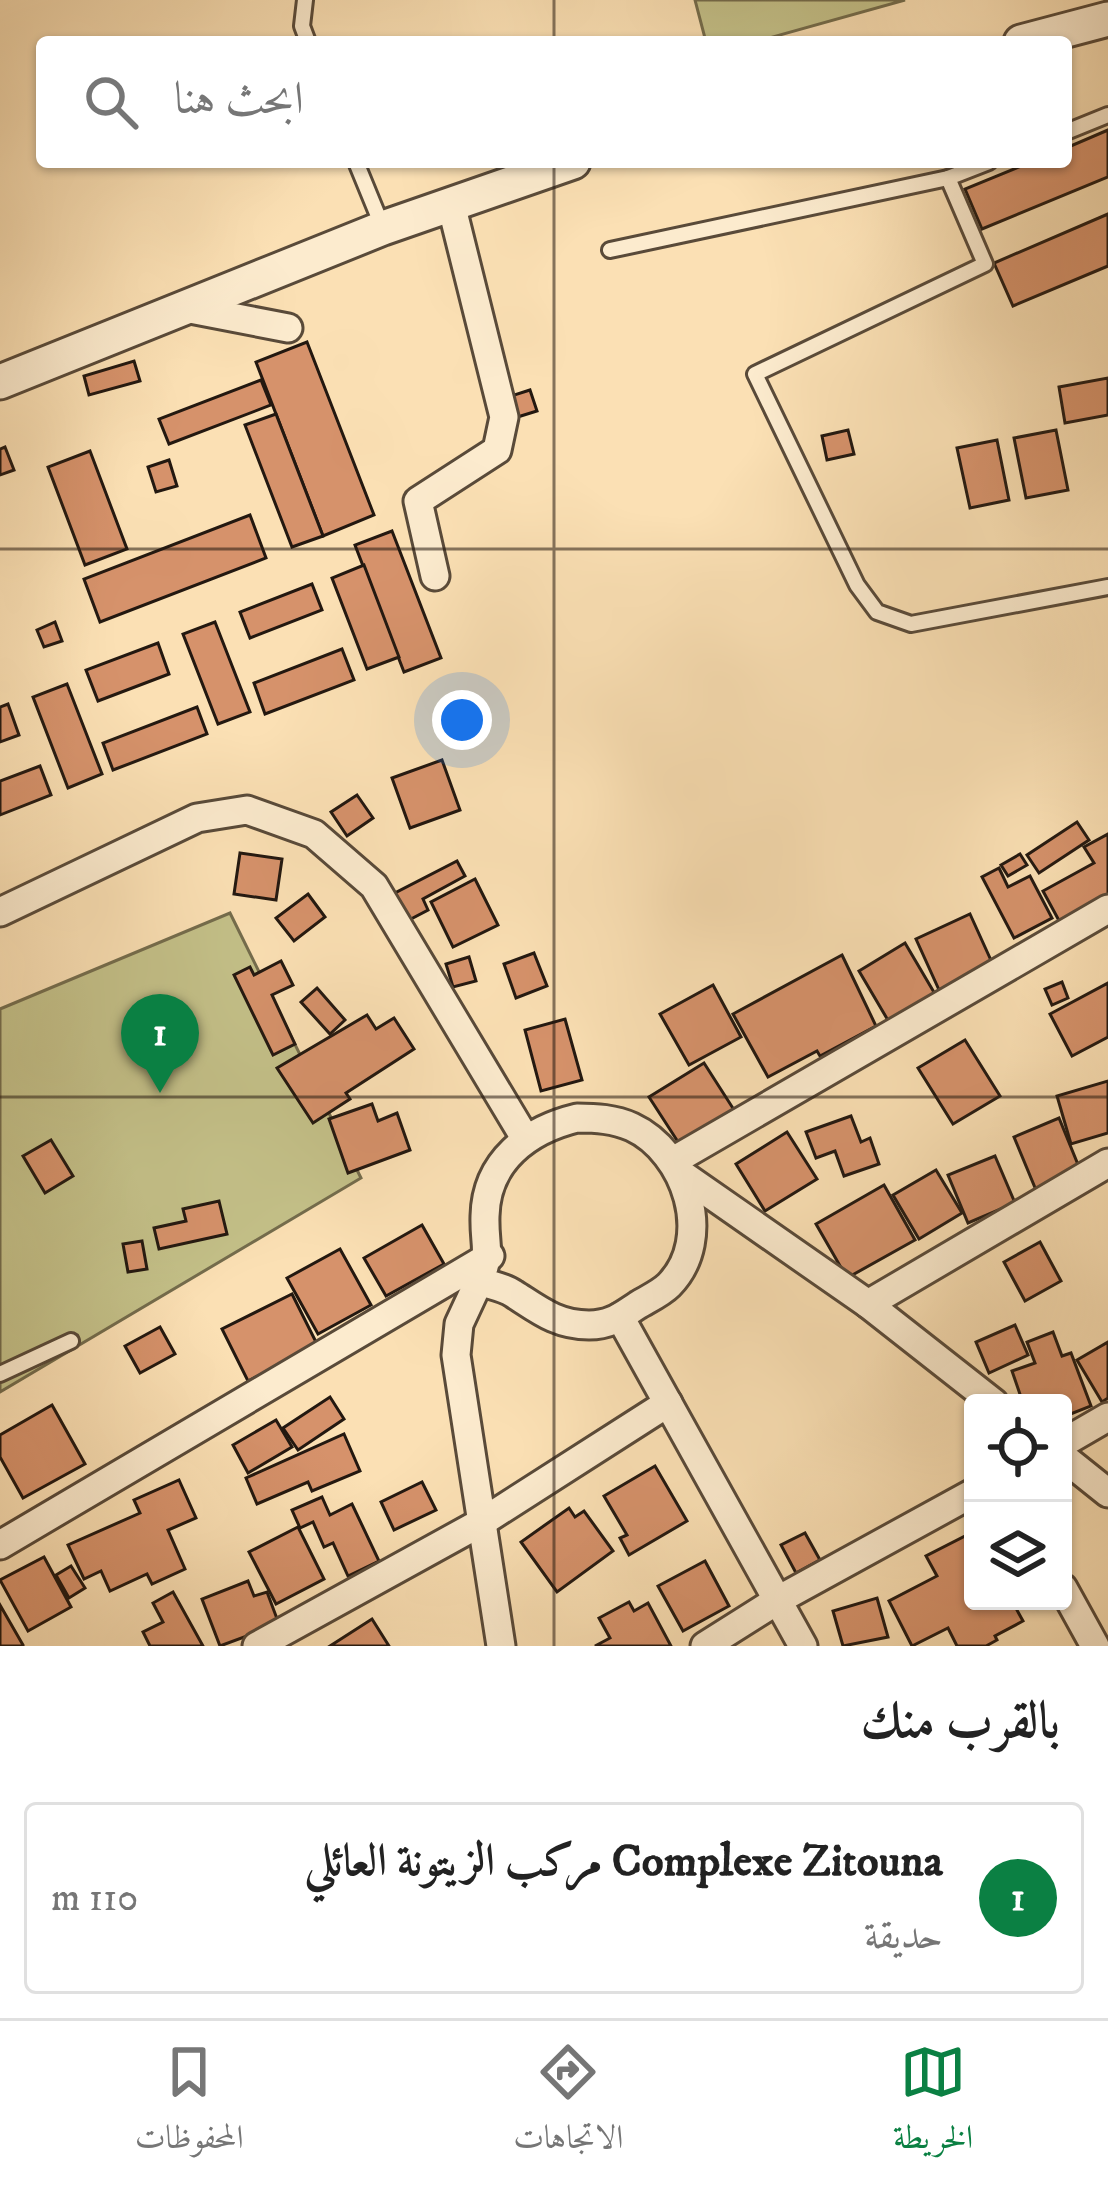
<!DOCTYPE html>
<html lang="ar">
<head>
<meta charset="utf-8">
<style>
  :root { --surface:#fff; --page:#f2f2f2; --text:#222; --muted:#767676; --line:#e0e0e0; --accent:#0b8043 }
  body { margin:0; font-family:"IM FELL DW Pica",Amiri,serif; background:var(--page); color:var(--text); direction:rtl }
  .controls { position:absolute; right:36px; bottom:36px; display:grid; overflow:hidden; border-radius:12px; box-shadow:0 3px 9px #0004 }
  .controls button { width:108px; height:108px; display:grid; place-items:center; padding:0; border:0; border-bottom:3px solid var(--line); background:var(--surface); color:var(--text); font:60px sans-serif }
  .you { position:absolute; left:462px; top:720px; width:42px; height:42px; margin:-30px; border:9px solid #fff; border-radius:50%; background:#1a73e8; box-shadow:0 0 0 18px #1a73e833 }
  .badge { display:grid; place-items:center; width:78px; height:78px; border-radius:50%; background:var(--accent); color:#fff; font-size:39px; font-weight:700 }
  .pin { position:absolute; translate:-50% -99px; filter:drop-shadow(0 3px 6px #0008) }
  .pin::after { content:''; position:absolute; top:63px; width:42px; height:36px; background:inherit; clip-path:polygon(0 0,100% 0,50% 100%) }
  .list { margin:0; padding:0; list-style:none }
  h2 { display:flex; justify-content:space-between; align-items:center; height:156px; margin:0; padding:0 48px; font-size:51px }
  h2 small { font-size:39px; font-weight:400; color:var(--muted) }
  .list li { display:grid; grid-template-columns:78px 1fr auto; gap:36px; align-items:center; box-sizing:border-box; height:192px; margin:0 24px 24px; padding:0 24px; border:3px solid var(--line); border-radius:12px }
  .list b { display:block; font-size:45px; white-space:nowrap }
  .list p { margin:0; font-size:39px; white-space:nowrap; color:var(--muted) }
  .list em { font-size:39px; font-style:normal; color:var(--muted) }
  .icon { flex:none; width:66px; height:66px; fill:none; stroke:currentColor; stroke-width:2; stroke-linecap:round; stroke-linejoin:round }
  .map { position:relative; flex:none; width:1108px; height:1646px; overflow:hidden; direction:ltr }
  .search { position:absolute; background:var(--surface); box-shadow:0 3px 9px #0004; left:36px; right:36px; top:36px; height:132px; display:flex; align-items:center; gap:30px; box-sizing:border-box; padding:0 42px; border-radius:12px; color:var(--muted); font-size:45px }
  .sheet { height:372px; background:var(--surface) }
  nav { display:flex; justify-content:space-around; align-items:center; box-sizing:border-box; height:168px; border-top:3px solid var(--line); background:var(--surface); font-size:33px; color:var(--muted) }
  nav a { display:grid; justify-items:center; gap:6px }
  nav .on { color:var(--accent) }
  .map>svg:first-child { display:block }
</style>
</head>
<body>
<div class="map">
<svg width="1108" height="1646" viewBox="0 0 1108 1646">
  <rect width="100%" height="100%" fill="#fbe0b4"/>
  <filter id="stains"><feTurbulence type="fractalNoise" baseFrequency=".00167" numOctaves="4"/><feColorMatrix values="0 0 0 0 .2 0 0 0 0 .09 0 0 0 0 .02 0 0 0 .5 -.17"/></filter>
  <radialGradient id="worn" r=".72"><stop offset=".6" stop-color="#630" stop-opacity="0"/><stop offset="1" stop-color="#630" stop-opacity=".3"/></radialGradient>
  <g fill="#c4c189" stroke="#746c4c" stroke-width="3">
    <polygon points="695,0 905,0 755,42 706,42"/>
    <polygon points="230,913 361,1178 0,1392 0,1009"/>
  </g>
  <g fill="#d6926b" stroke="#231810" stroke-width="3">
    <polygon points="1108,130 1108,177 982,229 965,189 1031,162 1066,162 1066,148"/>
    <polygon points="1108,214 1108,266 1013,306 994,263"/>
    <polygon points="307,342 374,515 323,536 256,362"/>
    <polygon points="134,361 140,381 89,395 84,376"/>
    <polygon points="1108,378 1108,415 1065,423 1059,387"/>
    <polygon points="261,380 271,405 169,444 159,419"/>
    <polygon points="530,390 537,411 511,419 505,398"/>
    <polygon points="276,414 323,536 292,547 245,425"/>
    <polygon points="848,430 854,454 827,460 822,436"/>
    <polygon points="1056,430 1068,490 1026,498 1014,438"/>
    <polygon points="997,440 1009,500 970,508 957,448"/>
    <polygon points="5,447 14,470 0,475 0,449"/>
    <polygon points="90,451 127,549 85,565 48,467"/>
    <polygon points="169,460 177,486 156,492 148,467"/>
    <polygon points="250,515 266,558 100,622 84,579"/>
    <polygon points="392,531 441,658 404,672 355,545"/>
    <polygon points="364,565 399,657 367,669 332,578"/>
    <polygon points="312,584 322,610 250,638 240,612"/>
    <polygon points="55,622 62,641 44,647 37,630"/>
    <polygon points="215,622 250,712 218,724 183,634"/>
    <polygon points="158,643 169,674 98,701 86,670"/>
    <polygon points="342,649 354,680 265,714 254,683"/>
    <polygon points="67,684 102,774 68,788 33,697"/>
    <polygon points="8,704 19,735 0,742 0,707"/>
    <polygon points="197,707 207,734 113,770 103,743"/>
    <polygon points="442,760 460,810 410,828 392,778"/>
    <polygon points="40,766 51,795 0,815 0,781"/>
    <polygon points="357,795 373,818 347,836 331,812"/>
    <polygon points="1077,822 1089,840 1039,873 1027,855"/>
    <polygon points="1108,834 1108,903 1063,928 1043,891 1094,863 1084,847"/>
    <polygon points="240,853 282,859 276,900 234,894"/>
    <polygon points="1020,854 1027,865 1008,876 1001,865"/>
    <polygon points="457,861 465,876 423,899 428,910 409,920 395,893"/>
    <polygon points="999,868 1008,887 1030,876 1052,918 1014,938 982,877"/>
    <polygon points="475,879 498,925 453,947 431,902"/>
    <polygon points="308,894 325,917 294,941 276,918"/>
    <polygon points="970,914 994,967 940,992 916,939"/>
    <polygon points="905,943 935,994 889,1022 859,971"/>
    <polygon points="534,953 547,986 516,998 504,964"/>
    <polygon points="842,955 876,1026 820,1056 817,1051 768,1077 733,1014"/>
    <polygon points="469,957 476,981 453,987 446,964"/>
    <polygon points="281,961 293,985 272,995 295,1044 273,1055 234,975 250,967 254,975"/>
    <polygon points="1062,982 1068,998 1052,1005 1045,989"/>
    <polygon points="1108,983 1108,1037 1072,1056 1050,1014"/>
    <polygon points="713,985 741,1037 689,1065 660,1014"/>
    <polygon points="317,988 345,1020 330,1034 301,1002"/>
    <polygon points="367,1015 376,1029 394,1018 414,1049 346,1093 350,1099 313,1123 277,1068"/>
    <polygon points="565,1019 582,1080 541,1091 525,1030"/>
    <polygon points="965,1040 1000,1096 953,1124 918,1068"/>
    <polygon points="704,1063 736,1113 682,1148 649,1097"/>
    <polygon points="1108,1081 1108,1133 1071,1144 1057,1096"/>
    <polygon points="372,1104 378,1121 397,1113 410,1150 348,1173 329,1119"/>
    <polygon points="851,1116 861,1142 870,1138 879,1164 844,1176 835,1151 816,1158 806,1132"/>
    <polygon points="1059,1118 1081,1172 1036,1190 1014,1137"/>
    <polygon points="787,1132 817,1179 765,1211 736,1164"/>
    <polygon points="51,1140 73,1176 45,1193 23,1156"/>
    <polygon points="995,1156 1015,1203 968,1223 948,1175"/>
    <polygon points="936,1170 962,1213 919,1239 893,1195"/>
    <polygon points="884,1185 915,1240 847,1278 816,1224"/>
    <polygon points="219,1201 227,1234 159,1249 154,1228 186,1221 183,1209"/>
    <polygon points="422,1225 444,1264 386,1296 364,1258"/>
    <polygon points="142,1241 147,1269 128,1272 123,1244"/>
    <polygon points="1040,1242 1061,1281 1025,1301 1004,1262"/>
    <polygon points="340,1249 371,1305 318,1334 287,1278"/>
    <polygon points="292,1294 318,1346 248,1381 222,1329"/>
    <polygon points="1015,1325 1028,1355 989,1373 976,1342"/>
    <polygon points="160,1327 175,1354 140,1373 125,1346"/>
    <polygon points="1053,1332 1062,1356 1071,1353 1091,1406 1063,1417 1063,1403 1040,1403 1039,1398 1023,1403 1012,1371 1035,1363 1027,1342"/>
    <polygon points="1108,1342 1108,1398 1102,1402 1077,1360"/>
    <polygon points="330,1397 344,1419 298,1450 283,1428"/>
    <polygon points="52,1405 85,1464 23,1498 0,1457 0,1435"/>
    <polygon points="276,1420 292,1447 248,1473 233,1445"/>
    <polygon points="344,1434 360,1471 312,1491 308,1482 257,1504 246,1478"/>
    <polygon points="655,1466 687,1521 629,1555 620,1538 627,1535 604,1496"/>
    <polygon points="179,1480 196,1518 168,1530 185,1569 152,1584 147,1574 110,1591 101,1571 84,1579 68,1545 140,1513 134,1500"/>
    <polygon points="422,1482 436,1510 394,1530 381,1502"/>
    <polygon points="322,1497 330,1515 352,1504 379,1561 348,1576 333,1543 324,1547 313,1522 300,1528 292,1510"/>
    <polygon points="569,1508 575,1517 584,1511 613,1551 557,1592 521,1542"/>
    <polygon points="298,1527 324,1579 276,1604 249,1552"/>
    <polygon points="973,1532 973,1601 1012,1601 1023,1621 995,1636 997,1640 986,1646 957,1646 948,1628 912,1646 889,1601 937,1576 926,1556"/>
    <polygon points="805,1533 820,1560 796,1573 781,1545"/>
    <polygon points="44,1557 71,1607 28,1631 0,1580"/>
    <polygon points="705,1561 729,1606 683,1631 658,1586"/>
    <polygon points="71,1566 85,1588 69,1598 56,1575"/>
    <polygon points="248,1581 254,1596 267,1592 279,1624 220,1646 202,1599"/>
    <polygon points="173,1592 203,1646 150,1646 143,1632 163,1622 153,1603"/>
    <polygon points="877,1598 888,1637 843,1646 833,1611"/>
    <polygon points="629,1602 634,1611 648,1603 671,1646 595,1646 610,1638 599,1618"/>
    <polygon points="0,1605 23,1645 22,1646 0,1646"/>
    <polygon points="372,1619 389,1646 330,1646"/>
  </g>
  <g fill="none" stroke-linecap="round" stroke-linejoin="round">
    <g stroke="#594a39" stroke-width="20">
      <g id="service">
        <polyline points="305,0 302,26 308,42"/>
        <polyline points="1066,132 1108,115"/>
        <polyline points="356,162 383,228"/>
        <polyline points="989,162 948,178 985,264 755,374 857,585 877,612 911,624 1108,587"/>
        <polyline points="610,250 948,178"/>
        <polyline points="0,1374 71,1341"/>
      </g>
    </g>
    <g stroke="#594a39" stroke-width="33">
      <g id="minor">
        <polyline points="185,308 288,328"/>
        <polyline points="435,576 418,501 497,450 504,417 451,204"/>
        <polyline points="0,912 197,818 247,810 314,834 374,886 525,1138"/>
        <path d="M577,1118C596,1118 614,1119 632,1127C686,1152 715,1238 669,1285C661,1293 648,1299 638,1305C621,1316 611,1325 589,1325C557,1325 539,1310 514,1294C504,1287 490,1285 479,1281C492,1250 484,1247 485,1216C486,1161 528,1130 577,1118Z"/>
        <polyline points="673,1161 1108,909"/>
        <polyline points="680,1173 868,1304 994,1403"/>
        <polyline points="479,1281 459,1324 456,1355 501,1646"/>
        <polyline points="868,1304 1108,1163"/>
        <polyline points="620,1317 803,1646"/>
        <polyline points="1063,1443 1108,1417"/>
        <polyline points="1063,1457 1108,1493"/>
        <polyline points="0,1545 490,1256"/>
        <polyline points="1063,1588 1095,1646"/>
        <polyline points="257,1646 482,1522 668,1403"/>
        <polyline points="705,1646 778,1600 973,1493"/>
      </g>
    </g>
    <g stroke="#594a39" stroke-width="39">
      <g id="tertiary">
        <polyline points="1021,42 1108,19"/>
        <polyline points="0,382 383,228 573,162"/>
      </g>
    </g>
    <use href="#service" stroke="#fcebce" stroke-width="14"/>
    <use href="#minor" stroke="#fcebce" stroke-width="27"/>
    <use href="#tertiary" stroke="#fcebce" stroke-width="33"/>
  </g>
  <path fill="none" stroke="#231810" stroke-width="3" stroke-opacity="0.55" d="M554,0V42M554,162V1646M0,549H1108M0,1097H1108"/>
  <rect width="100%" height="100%" filter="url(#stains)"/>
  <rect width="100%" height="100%" fill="url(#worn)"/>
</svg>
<div class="controls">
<button><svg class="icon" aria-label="locate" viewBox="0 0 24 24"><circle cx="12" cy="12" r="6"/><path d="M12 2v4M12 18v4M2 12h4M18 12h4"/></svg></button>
<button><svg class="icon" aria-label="layers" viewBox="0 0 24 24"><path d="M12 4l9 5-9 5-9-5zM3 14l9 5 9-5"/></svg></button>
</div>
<div class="you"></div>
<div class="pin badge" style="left:160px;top:1093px">1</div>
<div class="search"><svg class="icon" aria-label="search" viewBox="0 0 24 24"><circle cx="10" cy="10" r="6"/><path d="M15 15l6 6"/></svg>ابحث هنا</div>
</div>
<section class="sheet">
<h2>بالقرب منك<small></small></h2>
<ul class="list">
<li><span class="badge">1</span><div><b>Complexe Zitouna مركب الزيتونة العائلي</b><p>حديقة</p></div><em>110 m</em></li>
</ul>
</section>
<nav>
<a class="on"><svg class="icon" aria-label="map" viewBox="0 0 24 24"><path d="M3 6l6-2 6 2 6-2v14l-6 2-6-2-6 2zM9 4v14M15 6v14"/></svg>الخريطة</a>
<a><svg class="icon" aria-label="directions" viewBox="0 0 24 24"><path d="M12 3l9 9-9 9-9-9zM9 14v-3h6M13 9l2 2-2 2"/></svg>الاتجاهات</a>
<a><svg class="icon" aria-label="saved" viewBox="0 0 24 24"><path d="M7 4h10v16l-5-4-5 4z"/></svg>المحفوظات</a>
</nav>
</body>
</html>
